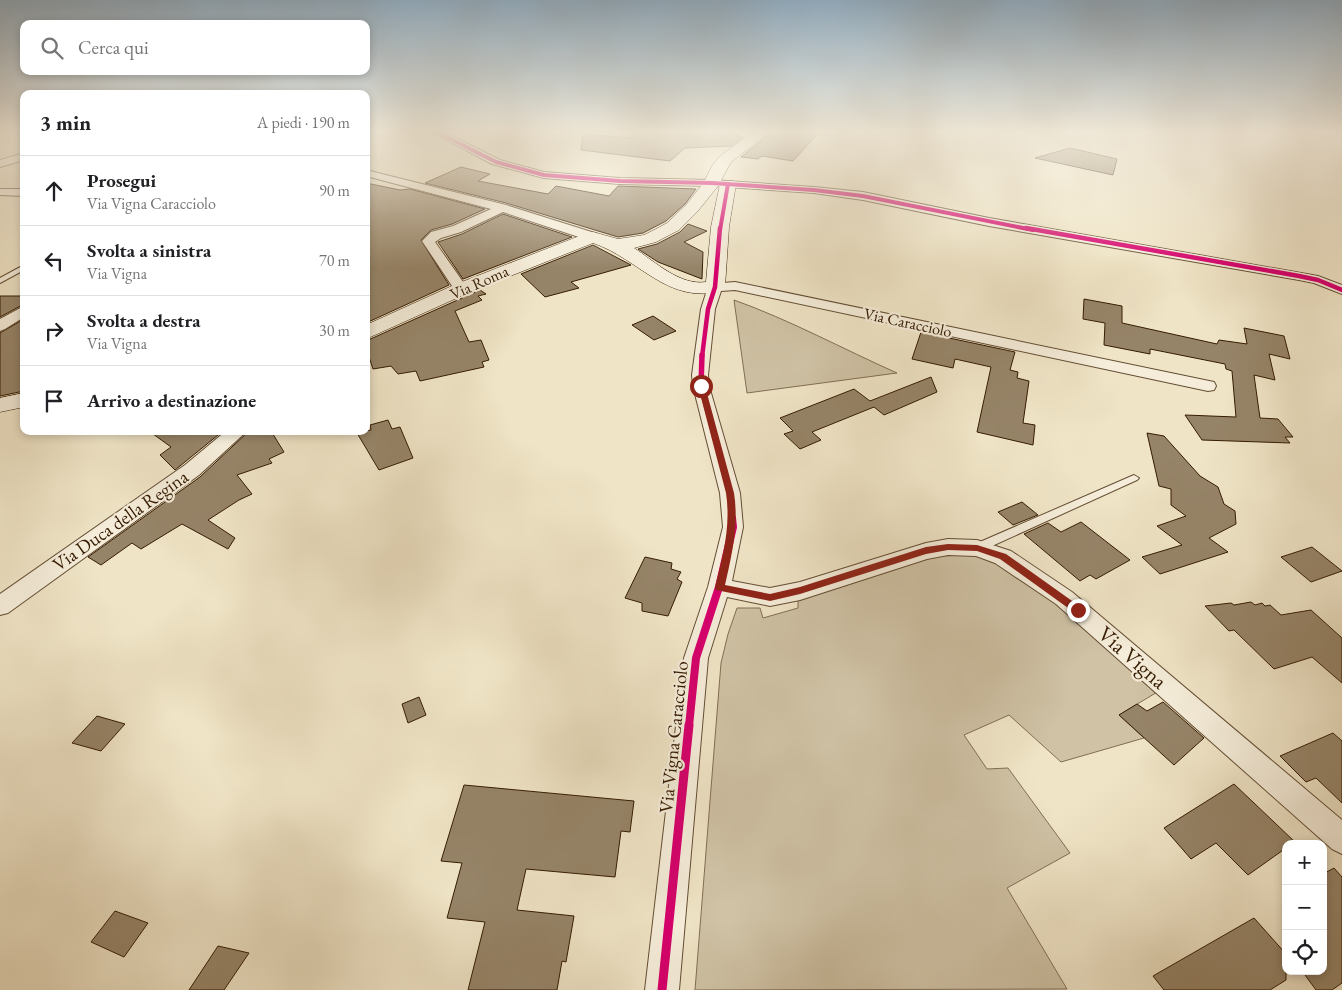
<!DOCTYPE html>
<html lang="it">
<head>
<meta charset="utf-8">
<style>
  :root { --surface:#fff; --page:#f2f2f2; --text:#202124; --muted:#757577; --line:#e0e0e0 }
  body { margin:0; font-family:"EB Garamond",serif; background:var(--page); color:var(--text) }
  .controls { position:absolute; right:15px; bottom:15px; display:grid; overflow:hidden; border-radius:10px; box-shadow:0 2px 8px #0003 }
  .controls button { width:45px; height:45px; display:grid; place-items:center; padding:0; border:0; border-bottom:1px solid var(--line); background:var(--surface); color:var(--text); font:25px sans-serif }
  .stop { position:absolute; width:15px; height:15px; margin:-11px; border:4px solid #8f2418; border-radius:50%; background:#fff }
  .stop.end { background:#8f2418; border-color:#fff; box-shadow:0 1px 5px #0008 }
  .list { margin:0; padding:0; list-style:none }
  h2 { display:flex; justify-content:space-between; align-items:center; height:65px; margin:0; padding:0 20px; font-size:21px }
  h2 small { font-size:16px; font-weight:400; color:var(--muted) }
  .list li { display:grid; grid-template-columns:32px 1fr auto; gap:15px; align-items:center; box-sizing:border-box; height:70px; padding:0 20px; border-top:1px solid var(--line) }
  .list b { display:block; font-size:19px; white-space:nowrap }
  .list p { margin:0; font-size:16px; white-space:nowrap; color:var(--muted) }
  .list em { font-size:16px; font-style:normal; color:var(--muted) }
  .icon { flex:none; width:28px; height:28px; fill:none; stroke:currentColor; stroke-width:2; stroke-linecap:round; stroke-linejoin:round }
  .map { position:relative; flex:none; width:1342px; height:990px; overflow:hidden }
  .search { position:absolute; background:var(--surface); box-shadow:0 2px 8px #0003; left:20px; top:20px; width:350px; height:55px; display:flex; align-items:center; gap:12px; box-sizing:border-box; padding:0 18px; border-radius:10px; color:var(--muted); font-size:19px }
  .panel { position:absolute; background:var(--surface); box-shadow:0 2px 8px #0003; left:20px; top:90px; width:350px; height:345px; border-radius:10px }
  .map>svg:first-child { display:block }
</style>
</head>
<body>
<div class="map">
<svg width="1342" height="990" viewBox="0 0 1342 990">
  <rect width="100%" height="100%" fill="#efe4c6"/>
  <filter id="stains"><feTurbulence type="fractalNoise" baseFrequency=".004" numOctaves="4"/><feColorMatrix values="0 0 0 0 .2 0 0 0 0 .09 0 0 0 0 .02 0 0 0 .5 -.17"/></filter>
  <radialGradient id="worn" r=".72"><stop offset=".6" stop-color="#630" stop-opacity="0"/><stop offset="1" stop-color="#630" stop-opacity=".3"/></radialGradient>
  <g fill="#cfc2a5" stroke="#826e54">
    <path d="M734,300C790,320 843,349 897,373L747,393Z"/>
    <polygon points="974,554 1005,563 1069,613 1159,691 1119,715 1144,738 1061,762 1009,715 964,735 987,769 1008,768 1070,853 1007,888 1067,989 695,990 721,663 728,634 737,608 760,608 763,618 798,608 798,601 924,557"/>
  </g>
  <g fill="#968468" stroke="#351b02">
    <polygon points="631,130 728,130 742,138 731,146 685,148 670,161 581,150 583,134 631,138"/>
    <polygon points="774,130 821,130 793,161 762,156 758,159 741,157"/>
    <polygon points="1070,148 1117,159 1113,175 1035,158"/>
    <polygon points="461,167 490,174 478,181 548,194 556,186 609,196 618,186 696,189 685,204 666,221 643,233 618,237 506,203 425,183"/>
    <polygon points="366,183 400,190 410,189 485,209 452,224 431,230 421,240 449,285 366,323"/>
    <polygon points="503,214 572,237 463,279 438,242 462,234"/>
    <polygon points="688,224 707,231 684,242 703,252 702,279 658,262 638,249 657,244 680,232"/>
    <polygon points="593,245 631,265 571,282 579,288 545,297 521,274"/>
    <polygon points="480,290 486,294 478,296 482,300 455,311 469,342 481,340 489,360 482,362 484,367 420,381 416,371 398,374 391,366 373,369 366,348 366,341"/>
    <polygon points="0,296 24,296 24,304 0,317"/>
    <polygon points="1084,299 1122,306 1122,323 1217,344 1219,340 1247,344 1244,328 1284,336 1290,359 1269,354 1275,380 1254,375 1260,418 1278,419 1293,437 1285,437 1290,443 1202,440 1185,415 1236,417 1232,371 1226,369 1225,364 1150,349 1150,354 1104,345 1105,323 1083,319"/>
    <polygon points="653,316 676,331 654,340 632,325"/>
    <polygon points="24,319 24,391 0,396 0,333"/>
    <polygon points="921,332 1015,352 1010,370 1018,372 1017,378 1029,381 1023,423 1035,425 1033,445 977,432 991,367 955,359 953,368 912,359"/>
    <polygon points="931,377 937,392 884,415 874,407 812,432 821,440 800,449 784,434 793,431 780,418 854,389 870,401"/>
    <polygon points="388,420 392,429 400,427 413,458 379,470 357,433 371,430 370,425"/>
    <polygon points="149,431 223,431 175,470 160,455 171,447"/>
    <polygon points="249,431 271,431 284,452 269,459 272,463 237,475 252,494 239,500 208,520 235,538 228,549 182,524 141,549 132,543 101,565 88,557 200,477"/>
    <polygon points="1147,433 1164,436 1200,476 1218,487 1224,504 1235,511 1236,524 1209,538 1228,552 1160,574 1142,557 1182,545 1157,526 1186,516 1171,505 1171,489 1159,486"/>
    <polygon points="1022,502 1038,515 1013,525 998,512"/>
    <polygon points="1081,522 1130,560 1096,579 1090,575 1080,581 1024,534 1048,523 1061,532"/>
    <polygon points="1312,547 1342,571 1311,582 1281,557"/>
    <polygon points="645,557 672,563 671,569 681,572 677,579 682,582 668,616 642,611 642,603 625,598"/>
    <polygon points="1251,602 1255,605 1262,603 1265,606 1270,605 1281,615 1311,610 1342,638 1342,683 1312,657 1274,669 1234,630 1229,631 1205,606 1231,603 1234,605"/>
    <polygon points="419,697 426,715 408,723 402,704"/>
    <polygon points="1163,702 1204,738 1174,765 1119,715 1137,704 1147,711"/>
    <polygon points="97,716 125,724 101,751 72,743"/>
    <polygon points="1333,733 1342,741 1342,803 1316,778 1306,782 1280,756"/>
    <polygon points="1234,784 1295,842 1286,844 1286,848 1248,875 1216,843 1191,859 1164,828"/>
    <polygon points="464,785 634,801 630,832 621,831 615,877 526,869 517,910 574,916 566,962 562,961 557,990 468,990 485,922 447,918 462,863 441,861"/>
    <polygon points="1334,868 1342,877 1342,983 1332,990 1316,990 1302,971 1323,971 1323,874"/>
    <polygon points="115,911 148,923 124,957 91,942"/>
    <polygon points="1254,918 1286,954 1286,980 1270,990 1164,990 1153,976"/>
    <polygon points="218,946 249,953 224,990 189,990"/>
  </g>
  <g fill="none" stroke-linecap="round" stroke-linejoin="round">
    <g stroke="#644d33" stroke-width="2">
      <g id="lane">
        <polygon points="24,265 24,270 0,283 0,278"/>
        <polygon points="1134,475 1139,478 1137,480 981,551 973,551 972,548 973,545"/>
      </g>
    </g>
    <g stroke="#644d33" stroke-width="2">
      <g id="street">
        <polygon points="428,130 440,130 500,160 544,172 620,178 712,180 814,187 863,192 989,218 1318,276 1342,285 1342,294 1314,283 1299,280 989,226 863,200 814,193 712,186 620,184 544,178 492,164"/>
        <polygon points="730,130 743,130 758,137 757,139 749,139"/>
        <polygon points="24,153 24,160 0,167 0,160"/>
        <polygon points="366,170 506,205 598,234 599,237 598,240 588,240 503,212 461,232 441,238 435,242 468,289 466,292 456,292 422,241 431,232 453,226 491,209 366,176"/>
        <polygon points="0,189 24,189 24,196 0,195"/>
        <polygon points="735,282 1214,382 1216,386 1214,390 1208,391 735,290 721,291 715,309 708,375 709,386 740,493 743,527 732,581 770,588 800,582 926,543 948,539 977,540 1011,551 1072,592 1342,820 1342,854 1332,849 1056,604 995,563 976,556 948,555 927,559 800,600 770,606 727,597 708,658 679,990 645,990 684,658 708,587 723,527 720,493 693,386 692,375 701,309 708,287 710,284"/>
        <polygon points="24,306 24,317 5,329 0,331 0,319"/>
        <polygon points="226,431 247,431 199,475 8,613 0,615 0,594 185,465"/>
      </g>
    </g>
    <g stroke="#351b02" stroke-width="1">
      <g id="secondary">
        <path d="M756,130H772L731,162L718,186L697,212L679,230L656,242L634,248C654,261 680,286 706,282L711,227L720,184L722,181H734L736,184L729,227L725,287L722,291C667,305 640,259 593,243L468,293L366,339V325L454,285L587,233L593,232L618,239L644,235L656,229L667,223L686,205L704,182L712,166L720,156Z"/>
        <polygon points="24,393 24,407 0,412 0,398"/>
      </g>
    </g>
    <use href="#lane" fill="#f5edda" fill-rule="evenodd"/>
    <use href="#street" fill="#f5edda" fill-rule="evenodd"/>
    <use href="#secondary" fill="#f5edda" fill-rule="evenodd"/>
    <g stroke="#f5edda" stroke-width="5.5">
      <g id="cycleway-far4">
        <polyline points="433,130 496,162 544,175 620,181 712,183 814,190 863,196 1033,230"/>
        <polyline points="720,230 728,184"/>
      </g>
    </g>
    <g stroke="#f5edda" stroke-width="7">
      <g id="cycleway-far3">
        <polyline points="1026,228 1299,276 1318,280 1342,290"/>
        <polyline points="702,357 708,309 715,287 720,228"/>
      </g>
    </g>
    <g stroke="#f5edda" stroke-width="9">
      <polyline id="cycleway-far2" points="702,355 701,386 730,493 732,519"/>
    </g>
    <g stroke="#f5edda" stroke-width="11">
      <polyline id="cycleway-far1" points="689,726 696,658 719,587 733,527 732,518"/>
    </g>
    <g stroke="#f5edda" stroke-width="12">
      <polyline id="cycleway" points="662,990 689,725"/>
    </g>
    <use href="#cycleway-far4" stroke="#d6006c" stroke-width="4"/>
    <use href="#cycleway-far3" stroke="#d6006c" stroke-width="4.5"/>
    <use href="#cycleway-far2" stroke="#d6006c" stroke-width="5.5"/>
    <use href="#cycleway-far1" stroke="#d6006c" stroke-width="8"/>
    <use href="#cycleway" stroke="#d6006c" stroke-width="9"/>
  </g>
  <linearGradient id="sky" x2="0" y2="1"><stop stop-color="#91acc0"/><stop offset="0.49" stop-color="#f8f3e5"/><stop offset="1" stop-color="#f8f3e5" stop-opacity="0"/></linearGradient>
  <rect width="1342" height="268" fill="url(#sky)"/>
  <path fill="#8f2418" d="M701,384L705,386L734,493C739,525 732,554 725,585L770,594L800,587L926,547L948,544L977,545L1006,554L1082,608V613H1075L1000,559L977,551L948,550L926,554L800,594L770,601L716,590L715,587C723,556 731,526 726,493L698,386Z"/>
  <g text-anchor="middle" stroke-width="4.5" stroke-linejoin="round" paint-order="stroke">
    <g font-size="16" fill="#351b02" stroke="#f5edda">
      <text transform="translate(479 282) rotate(-24)" y="6">Via Roma</text>
      <text transform="translate(908 322) rotate(12)" y="6">Via Caracciolo</text>
    </g>
    <g font-size="19" fill="#351b02" stroke="#f5edda">
      <text transform="translate(120 520) rotate(-35)" y="7">Via Duca della Regina</text>
      <text transform="translate(673 737) rotate(-84)" y="7">Via Vigna Caracciolo</text>
    </g>
    <g font-size="22" fill="#351b02" stroke="#f5edda">
      <text transform="translate(1133 657) rotate(41)" y="8">Via Vigna</text>
    </g>
  </g>
  <rect width="100%" height="100%" filter="url(#stains)"/>
  <rect width="100%" height="100%" fill="url(#worn)"/>
</svg>
<div class="controls">
<button>+</button>
<button>−</button>
<button><svg class="icon" aria-label="locate" viewBox="0 0 24 24"><circle cx="12" cy="12" r="6"/><path d="M12 2v4M12 18v4M2 12h4M18 12h4"/></svg></button>
</div>
<div class="stop" style="left:701px;top:386px"></div>
<div class="stop end" style="left:1078px;top:610px"></div>
<div class="search"><svg class="icon" aria-label="search" viewBox="0 0 24 24"><circle cx="10" cy="10" r="6"/><path d="M15 15l6 6"/></svg>Cerca qui</div>
<section class="panel">
<h2>3 min<small>A piedi · 190 m</small></h2>
<ul class="list">
<li><svg class="icon" aria-label="ahead" viewBox="0 0 24 24"><path d="M12 20V5M6 11l6-6 6 6"/></svg><div><b>Prosegui</b><p>Via Vigna Caracciolo</p></div><em>90 m</em></li>
<li><svg class="icon" aria-label="left" viewBox="0 0 24 24"><path d="M17 20v-9H6M10 6l-5 5 5 5"/></svg><div><b>Svolta a sinistra</b><p>Via Vigna</p></div><em>70 m</em></li>
<li><svg class="icon" aria-label="right" viewBox="0 0 24 24"><path d="M7 20v-9h11M14 6l5 5-5 5"/></svg><div><b>Svolta a destra</b><p>Via Vigna</p></div><em>30 m</em></li>
<li><svg class="icon" aria-label="arrive" viewBox="0 0 24 24"><path d="M6 21V4h12l-3 4 3 4H6"/></svg><div><b>Arrivo a destinazione</b></div></li>
</ul>
</section>
</div>
</body>
</html>
